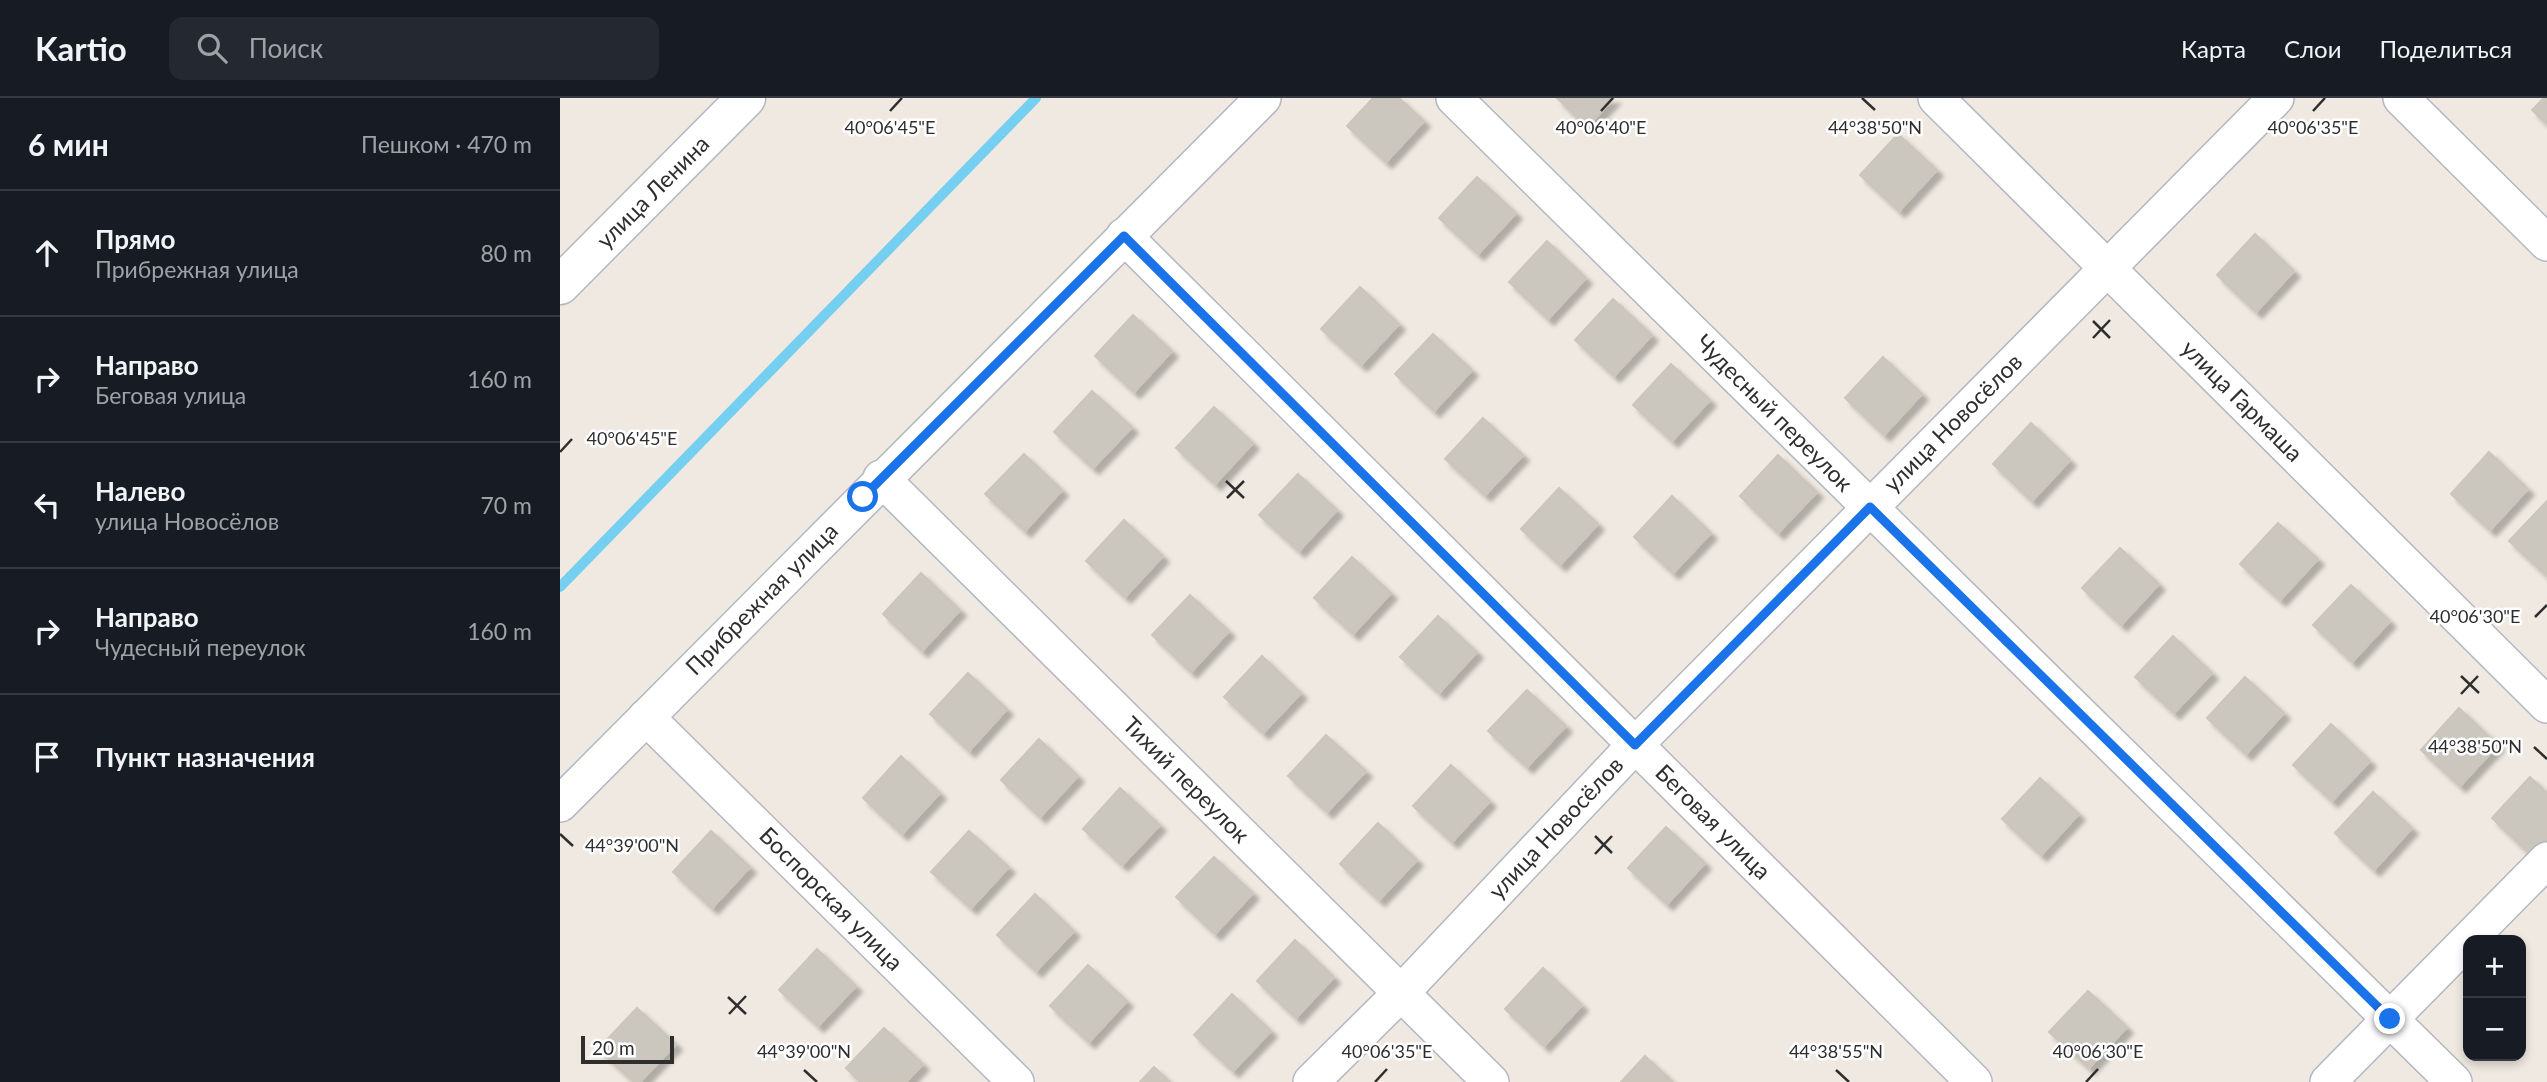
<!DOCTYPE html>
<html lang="ru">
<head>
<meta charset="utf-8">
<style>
  :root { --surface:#171b24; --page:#242831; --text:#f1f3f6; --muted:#9ea1a6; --line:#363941 }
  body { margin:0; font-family:Lato,sans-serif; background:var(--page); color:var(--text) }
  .controls { position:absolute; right:21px; bottom:21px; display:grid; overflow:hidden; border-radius:14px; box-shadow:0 4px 10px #0003 }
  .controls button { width:63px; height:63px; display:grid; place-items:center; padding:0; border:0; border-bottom:2px solid var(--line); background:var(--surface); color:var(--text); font:35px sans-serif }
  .scale { position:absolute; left:21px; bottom:18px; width:93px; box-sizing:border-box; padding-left:7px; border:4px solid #2e2e2e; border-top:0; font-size:19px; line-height:24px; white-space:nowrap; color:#2e2e2e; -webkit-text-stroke:5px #fff; paint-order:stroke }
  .stop { position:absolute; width:21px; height:21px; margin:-16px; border:5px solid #1a73e8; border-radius:50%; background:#fff }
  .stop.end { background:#1a73e8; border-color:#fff; box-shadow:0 2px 7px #0008 }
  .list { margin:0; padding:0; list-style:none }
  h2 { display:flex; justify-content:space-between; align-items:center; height:91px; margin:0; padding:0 28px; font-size:30px }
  h2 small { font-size:23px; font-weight:400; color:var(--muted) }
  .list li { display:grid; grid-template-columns:46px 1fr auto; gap:21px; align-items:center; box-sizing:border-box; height:126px; padding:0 28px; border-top:2px solid var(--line) }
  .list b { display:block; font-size:26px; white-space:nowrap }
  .list p { margin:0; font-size:23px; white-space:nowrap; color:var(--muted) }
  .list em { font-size:23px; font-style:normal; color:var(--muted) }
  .icon { flex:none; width:38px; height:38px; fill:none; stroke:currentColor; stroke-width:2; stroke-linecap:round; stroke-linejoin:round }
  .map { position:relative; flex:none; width:1987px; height:984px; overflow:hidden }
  header { display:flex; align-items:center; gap:42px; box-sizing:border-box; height:98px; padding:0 35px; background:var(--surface); border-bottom:2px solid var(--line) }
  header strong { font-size:33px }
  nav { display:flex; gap:38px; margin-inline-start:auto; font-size:24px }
  .search { width:490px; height:63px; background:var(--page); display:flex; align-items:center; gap:18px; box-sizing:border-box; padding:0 24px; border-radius:14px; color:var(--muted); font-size:26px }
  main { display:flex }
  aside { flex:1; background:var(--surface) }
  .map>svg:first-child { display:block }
</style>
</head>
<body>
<header>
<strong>Kartio</strong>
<div class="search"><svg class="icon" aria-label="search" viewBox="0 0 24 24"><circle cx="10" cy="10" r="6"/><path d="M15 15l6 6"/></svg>Поиск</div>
<nav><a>Карта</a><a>Слои</a><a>Поделиться</a></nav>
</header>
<main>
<aside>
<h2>6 мин<small>Пешком · 470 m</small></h2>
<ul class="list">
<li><svg class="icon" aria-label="ahead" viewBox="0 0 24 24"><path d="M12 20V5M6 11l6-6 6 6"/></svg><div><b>Прямо</b><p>Прибрежная улица</p></div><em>80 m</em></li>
<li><svg class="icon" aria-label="right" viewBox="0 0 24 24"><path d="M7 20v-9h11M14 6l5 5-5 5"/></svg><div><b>Направо</b><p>Беговая улица</p></div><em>160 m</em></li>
<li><svg class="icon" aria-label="left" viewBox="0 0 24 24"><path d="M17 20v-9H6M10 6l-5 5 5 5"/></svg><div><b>Налево</b><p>улица Новосёлов</p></div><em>70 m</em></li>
<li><svg class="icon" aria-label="right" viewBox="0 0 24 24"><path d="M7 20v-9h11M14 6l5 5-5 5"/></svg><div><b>Направо</b><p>Чудесный переулок</p></div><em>160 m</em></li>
<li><svg class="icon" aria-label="arrive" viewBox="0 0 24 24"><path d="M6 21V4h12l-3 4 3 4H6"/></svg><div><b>Пункт назначения</b></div></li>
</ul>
</aside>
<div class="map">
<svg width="1987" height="984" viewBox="0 0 1987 984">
  <defs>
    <filter id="shadow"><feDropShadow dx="6" dy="6" stdDeviation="2" flood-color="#0004"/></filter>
  </defs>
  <rect width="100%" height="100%" fill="#efe9e1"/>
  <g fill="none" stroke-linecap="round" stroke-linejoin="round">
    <polyline stroke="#75cff0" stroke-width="10" points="0,489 476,0"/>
  </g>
  <g fill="#cbc7bf" stroke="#cbc5ba" stroke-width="2" filter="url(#shadow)">
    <polygon points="813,0 839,0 864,23 826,64 787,28"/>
    <polygon points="997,0 1054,0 1027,29"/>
    <polygon points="1984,0 1987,0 1987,26 1972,12"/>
    <polygon points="1338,36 1377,72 1339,113 1300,77"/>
    <polygon points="917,79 956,115 918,156 879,120"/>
    <polygon points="1695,136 1734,173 1696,214 1657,177"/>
    <polygon points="987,143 1026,180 988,221 949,184"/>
    <polygon points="800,189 839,226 801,267 761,231"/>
    <polygon points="1053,201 1092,237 1054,278 1015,242"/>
    <polygon points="573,217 612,253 574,294 535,258"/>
    <polygon points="873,236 912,272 874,313 835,276"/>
    <polygon points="1323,259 1362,296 1324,337 1285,300"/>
    <polygon points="1111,266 1150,302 1112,343 1073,307"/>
    <polygon points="532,293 572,329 533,370 494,334"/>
    <polygon points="654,309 693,345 655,386 616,350"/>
    <polygon points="923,320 963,357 925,397 885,361"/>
    <polygon points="1471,325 1510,362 1472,403 1433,366"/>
    <polygon points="1929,354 1968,391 1930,432 1891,396"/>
    <polygon points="464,356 502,392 465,433 425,396"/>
    <polygon points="1218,357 1257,394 1218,435 1180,398"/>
    <polygon points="738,376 777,412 739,453 699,417"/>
    <polygon points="999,390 1038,426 1000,467 961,431"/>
    <polygon points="1112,398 1151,435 1113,475 1074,439"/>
    <polygon points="1987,403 1987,478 1949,443"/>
    <polygon points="564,422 603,458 565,499 526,463"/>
    <polygon points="1718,425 1758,461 1720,502 1680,466"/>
    <polygon points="1560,450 1599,486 1561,527 1522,490"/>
    <polygon points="792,459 831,495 793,536 754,500"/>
    <polygon points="361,475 400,512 362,553 323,516"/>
    <polygon points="1791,487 1830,523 1792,564 1753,527"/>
    <polygon points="630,497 669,533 631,574 592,537"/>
    <polygon points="878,518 917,554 879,595 840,559"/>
    <polygon points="1613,538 1652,575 1614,615 1575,579"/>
    <polygon points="702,558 741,595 703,635 664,599"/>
    <polygon points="408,575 447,611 409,653 370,616"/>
    <polygon points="1685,579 1724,615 1686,656 1647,620"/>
    <polygon points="967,592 1006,628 967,669 928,633"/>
    <polygon points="1899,610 1938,647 1900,688 1861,652"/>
    <polygon points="1771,626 1810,663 1772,703 1733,667"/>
    <polygon points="766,637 806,673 767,714 728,678"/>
    <polygon points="479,641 518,678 480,719 441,682"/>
    <polygon points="341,658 380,695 342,736 303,700"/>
    <polygon points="891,667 930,703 892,744 853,708"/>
    <polygon points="1970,679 1987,695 1987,740 1971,757 1932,720"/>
    <polygon points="1480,680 1519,716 1481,757 1442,721"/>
    <polygon points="560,690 600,727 562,767 523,731"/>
    <polygon points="1813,694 1852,730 1814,772 1775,735"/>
    <polygon points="818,725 857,762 819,802 780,766"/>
    <polygon points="1106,729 1145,765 1107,806 1068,770"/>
    <polygon points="151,733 190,769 152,810 113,774"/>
    <polygon points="409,733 449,769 411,810 371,774"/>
    <polygon points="654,759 693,795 655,836 616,799"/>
    <polygon points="475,796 514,833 476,873 437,837"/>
    <polygon points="735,842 774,879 736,920 697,883"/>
    <polygon points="257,851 296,888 258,928 219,892"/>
    <polygon points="528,867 567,903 529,944 490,908"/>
    <polygon points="983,870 1022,907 984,948 945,911"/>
    <polygon points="1528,893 1567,929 1529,970 1489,934"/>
    <polygon points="672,896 711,933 673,973 634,937"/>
    <polygon points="77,910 116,946 80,984 74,984 38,951"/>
    <polygon points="324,930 363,966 346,984 300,984 286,970"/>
    <polygon points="1085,958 1113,984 1061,984"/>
    <polygon points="594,969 610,984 580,984"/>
  </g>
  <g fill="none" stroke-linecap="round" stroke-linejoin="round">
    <g stroke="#b4b7c1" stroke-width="38">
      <g id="minor">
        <polyline points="894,0 1894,984"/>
        <polyline points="1376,0 1987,607"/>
        <polyline points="1841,0 1987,145"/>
        <polyline points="564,138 1414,984"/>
        <polyline points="321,380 931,984"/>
        <polyline points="86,619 456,984"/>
        <polyline points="0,706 703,0"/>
        <polyline points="751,984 841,895 1075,647 1716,0"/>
        <polyline points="1768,984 1987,762"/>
      </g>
    </g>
    <g stroke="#b4b7c1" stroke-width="41">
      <polyline id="secondary" points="0,187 186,0"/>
    </g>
    <use href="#minor" stroke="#fff" stroke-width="35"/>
    <use href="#secondary" stroke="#fff" stroke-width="38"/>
  </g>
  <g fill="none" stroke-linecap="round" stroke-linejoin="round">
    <polyline stroke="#1a73e8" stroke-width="9" points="303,399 564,138 1075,647 1310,409 1830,921"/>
  </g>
  <path fill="none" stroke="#2e2e2e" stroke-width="2.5" d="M1302,0L1315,12M330,13L342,0M1041,13L1053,0M1753,13L1765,0M1533,223L1550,240M1533,240L1550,222M0,354L12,341M666,383L684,400M667,400L684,383M1975,519L1987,507M1901,578L1919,595M1901,596L1918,578M1974,649L1987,661M0,736L13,748M1035,738L1052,755M1035,756L1052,738M168,899L186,916M169,916L186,898M244,972L257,984M1276,972L1289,984M815,984L827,971M1526,984L1538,971"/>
  <g text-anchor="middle" stroke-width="5" stroke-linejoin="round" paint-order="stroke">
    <g font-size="23" fill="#2e2e2e" stroke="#fff">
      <text transform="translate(93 94) rotate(-45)" y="8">улица Ленина</text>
      <text transform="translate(1682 303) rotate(45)" y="8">улица Гармаша</text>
      <text transform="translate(1214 315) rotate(45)" y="8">Чудесный переулок</text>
      <text transform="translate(1393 325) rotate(-45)" y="8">улица Новосёлов</text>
      <text transform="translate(202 501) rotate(-45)" y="8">Прибрежная улица</text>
      <text transform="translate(626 682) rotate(45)" y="8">Тихий переулок</text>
      <text transform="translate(1153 724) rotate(45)" y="8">Беговая улица</text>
      <text transform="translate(996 730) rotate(-47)" y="8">улица Новосёлов</text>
      <text transform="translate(271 801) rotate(45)" y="8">Боспорская улица</text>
    </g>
  </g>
  <g font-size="18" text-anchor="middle" fill="#2e2e2e" stroke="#fff" stroke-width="5" stroke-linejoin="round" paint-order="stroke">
    <text x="1315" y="36">44°38'50"N</text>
    <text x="330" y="36">40°06'45"E</text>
    <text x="1041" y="36">40°06'40"E</text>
    <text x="1753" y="36">40°06'35"E</text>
    <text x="72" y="347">40°06'45"E</text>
    <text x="1915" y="525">40°06'30"E</text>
    <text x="1915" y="655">44°38'50"N</text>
    <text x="72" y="754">44°39'00"N</text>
    <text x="827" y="960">40°06'35"E</text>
    <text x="1538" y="960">40°06'30"E</text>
    <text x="244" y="960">44°39'00"N</text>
    <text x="1276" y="960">44°38'55"N</text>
  </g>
</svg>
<div class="controls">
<button>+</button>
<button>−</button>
</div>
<div class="scale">20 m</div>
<div class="stop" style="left:303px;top:399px"></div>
<div class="stop end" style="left:1830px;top:921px"></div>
</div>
</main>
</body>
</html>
